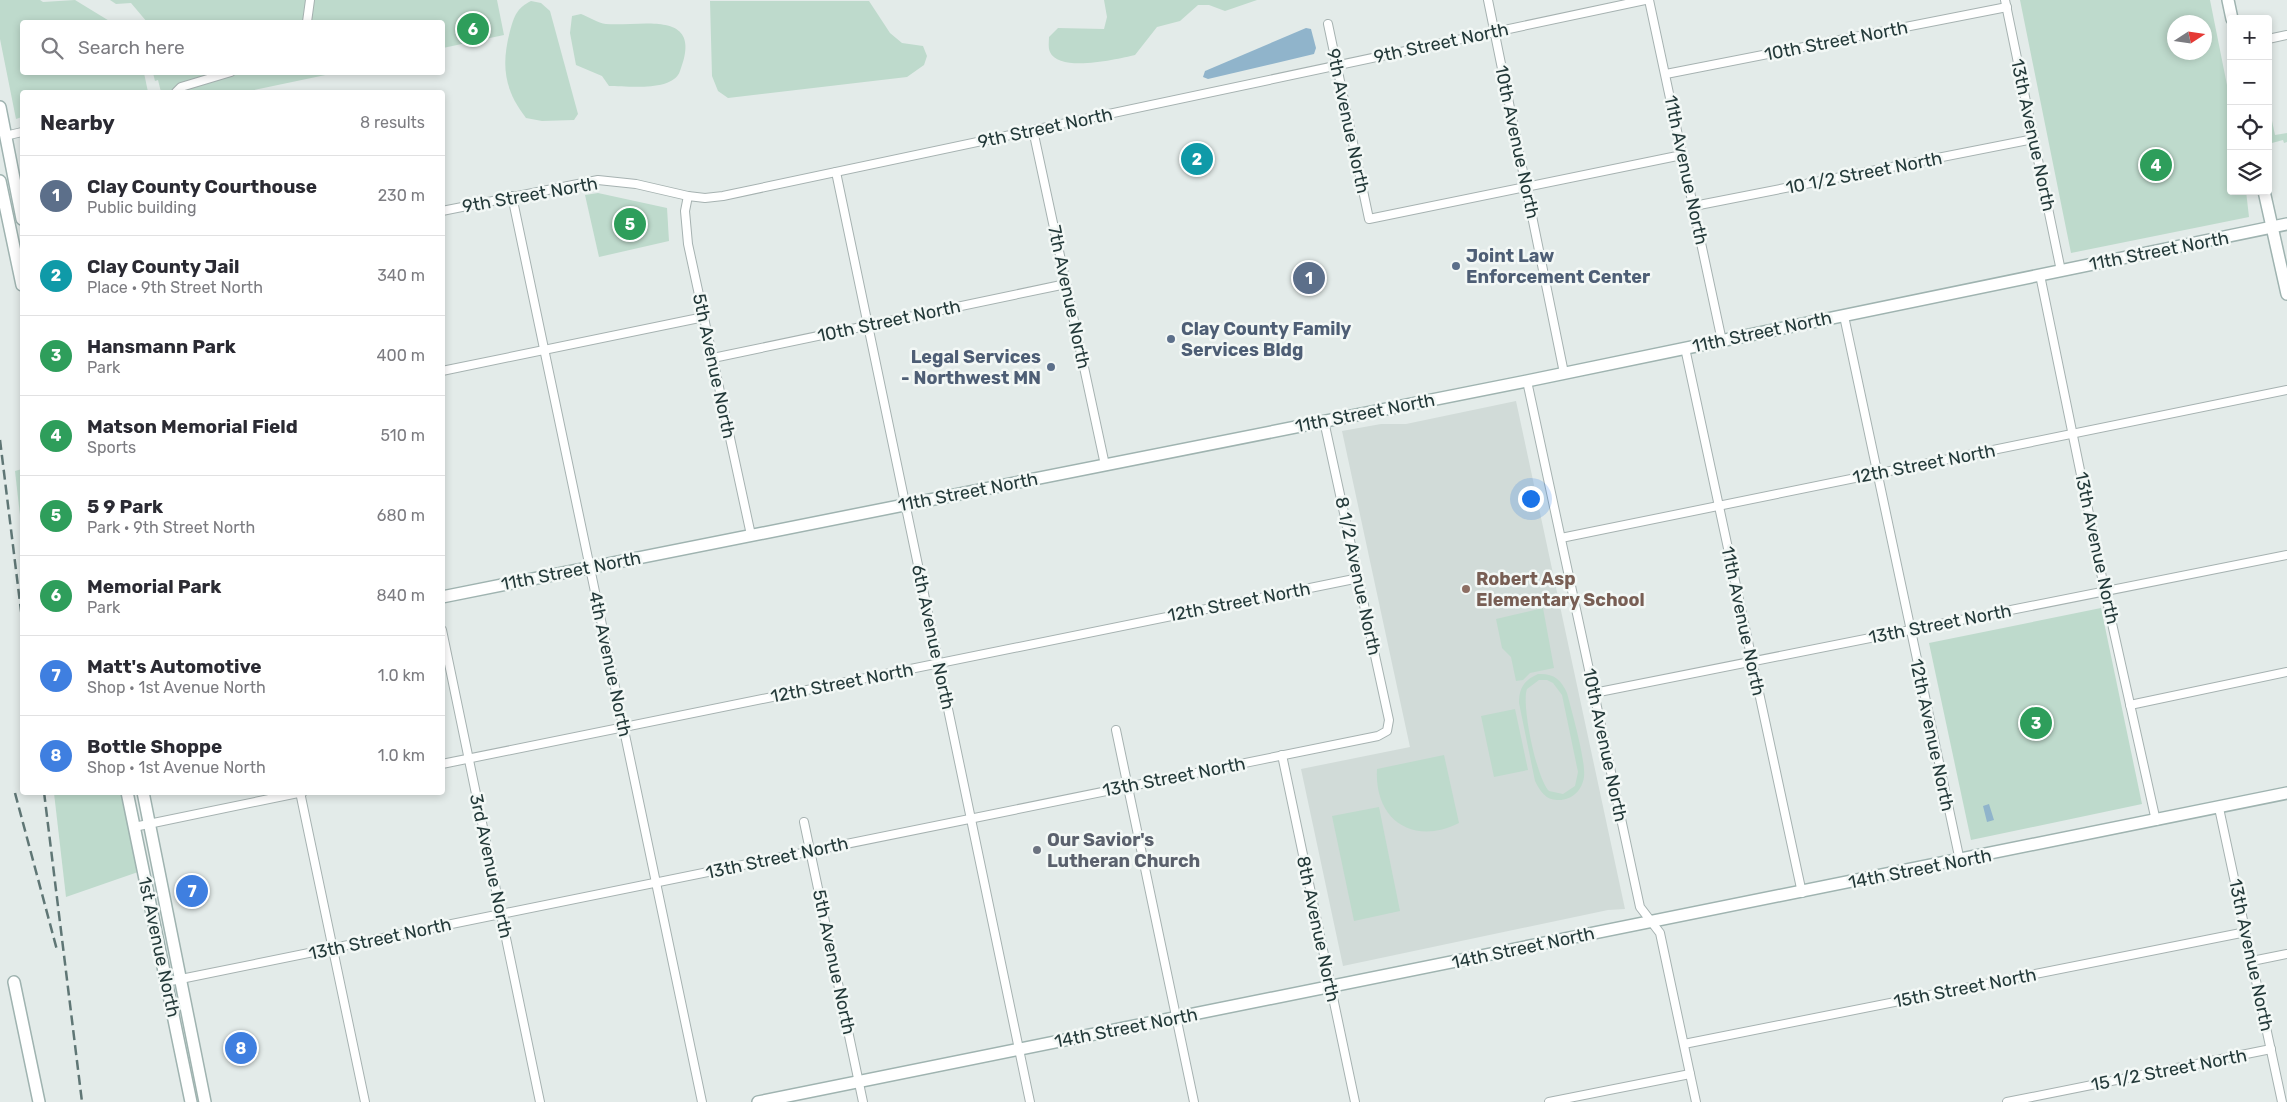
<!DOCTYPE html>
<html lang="en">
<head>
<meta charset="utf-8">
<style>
  :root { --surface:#fff; --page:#f2f2f3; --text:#2b2b33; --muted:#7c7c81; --line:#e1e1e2; --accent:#7e614b }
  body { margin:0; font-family:Rubik,sans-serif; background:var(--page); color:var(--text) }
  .controls { position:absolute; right:15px; top:15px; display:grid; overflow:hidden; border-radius:5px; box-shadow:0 2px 8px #0003 }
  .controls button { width:45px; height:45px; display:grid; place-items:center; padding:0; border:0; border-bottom:1px solid var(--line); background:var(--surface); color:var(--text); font:25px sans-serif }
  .compass { position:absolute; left:2167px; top:15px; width:45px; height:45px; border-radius:50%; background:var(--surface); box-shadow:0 2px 8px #0003; rotate:78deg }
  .you { position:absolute; left:1530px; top:498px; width:18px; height:18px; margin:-12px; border:4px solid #fff; border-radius:50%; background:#1a73e8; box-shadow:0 0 0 8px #1a73e833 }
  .badge { display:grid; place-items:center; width:32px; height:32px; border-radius:50%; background:var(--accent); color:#fff; font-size:16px; font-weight:700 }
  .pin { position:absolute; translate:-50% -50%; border:2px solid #fff; box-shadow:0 1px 5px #0006 }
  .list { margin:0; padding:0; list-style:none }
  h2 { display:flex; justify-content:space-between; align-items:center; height:65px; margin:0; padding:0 20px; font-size:21px }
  h2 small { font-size:16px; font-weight:400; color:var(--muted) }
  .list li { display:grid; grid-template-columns:32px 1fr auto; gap:15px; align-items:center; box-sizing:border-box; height:80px; padding:0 20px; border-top:1px solid var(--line) }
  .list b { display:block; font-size:19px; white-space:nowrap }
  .list p { margin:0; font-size:16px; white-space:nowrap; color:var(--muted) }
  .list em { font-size:16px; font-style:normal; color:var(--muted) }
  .icon { flex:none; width:28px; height:28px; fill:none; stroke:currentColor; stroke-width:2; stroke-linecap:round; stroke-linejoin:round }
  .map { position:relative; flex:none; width:2287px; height:1102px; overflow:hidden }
  .search { position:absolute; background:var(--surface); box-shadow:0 2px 8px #0003; left:20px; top:20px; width:425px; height:55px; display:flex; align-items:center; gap:12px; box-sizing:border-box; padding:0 18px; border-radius:5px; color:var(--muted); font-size:19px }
  .panel { position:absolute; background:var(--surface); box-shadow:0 2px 8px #0003; left:20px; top:90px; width:425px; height:705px; border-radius:5px }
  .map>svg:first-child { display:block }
</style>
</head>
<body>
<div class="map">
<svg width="2287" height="1102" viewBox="0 0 2287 1102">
  <rect width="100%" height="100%" fill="#e3ebe9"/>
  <polygon fill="#d1dbd8" points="1516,401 1625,909 1608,910 1343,966 1301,769 1410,747 1342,431 1381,424 1406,424"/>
  <g fill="#bedacc" fill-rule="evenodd">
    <polygon points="0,0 40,0 43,2 75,0 111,22 22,22 22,72 144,73 148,92 22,92 22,117 16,119 0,39"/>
    <polygon points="110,0 497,0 504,35 443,48 442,22 147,22 131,3 116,4"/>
    <path d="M1104,0H1257L1225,11L1209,5H1198L1180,21L1157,27L1135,55C1118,59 1059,73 1050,52C1048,48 1049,41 1049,37L1058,28L1104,29L1107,17Z"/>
    <path d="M2020,0H2210L2231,105V191H2246L2249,217L2071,253ZM2174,22H2204V52H2174Z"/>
    <path d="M531,1L541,3L550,11L578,114L574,120L542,121L526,118C504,90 501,65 510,31C514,16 517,8 531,1Z"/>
    <polygon points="710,1 869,1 890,33 902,43 923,46 927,56 924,65 907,77 728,98 718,91 712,76"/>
    <path d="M581,14C589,17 598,23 606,24C640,27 705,8 680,71C673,92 628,86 609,86L602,76L576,65L570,33L572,16Z"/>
    <polygon points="153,73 335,73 245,92 161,92 158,80 155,81"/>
    <polygon points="2268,102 2275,135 2287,133 2287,142 2284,143 2283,140 2272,143 2268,122"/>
    <polygon points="598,193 667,208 669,241 599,257 585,195"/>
    <polygon points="22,469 22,533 15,471"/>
    <polygon points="1543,608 1554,668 1530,673 1523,680 1516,681 1511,657 1502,648 1496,619"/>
    <polygon points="2101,608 2142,804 1971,840 1929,643"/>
    <path d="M1538,674C1553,673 1561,679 1567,693C1572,712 1586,761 1584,777C1582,791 1571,801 1557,800C1546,800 1540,791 1535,781L1519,703C1519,688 1524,680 1538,674ZM1539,680H1547L1553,683L1562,695L1578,772L1575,786L1563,794L1549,791C1537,780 1521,704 1527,689Z"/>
    <polygon points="1515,709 1528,770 1494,777 1481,716"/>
    <path d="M1444,755L1459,823C1413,846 1374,820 1377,769Z"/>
    <polygon points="54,793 122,793 138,872 66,897"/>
    <polygon points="1379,807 1400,911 1354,921 1332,816"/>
  </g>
  <g fill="#90b4cb">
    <polygon points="1306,28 1311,29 1316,48 1314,54 1208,79 1203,77 1205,71"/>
    <polygon points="1989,804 1994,820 1987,822 1983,806"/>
  </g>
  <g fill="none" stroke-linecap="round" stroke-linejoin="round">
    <g stroke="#a6b2b1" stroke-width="10">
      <g id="street">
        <polyline points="1488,0 1564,373"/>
        <polyline points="1649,0 1722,341"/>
        <polyline points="2005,0 2061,271"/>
        <polyline points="307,22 310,0"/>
        <polyline points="1328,24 1369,219 1682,155"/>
        <polyline points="2268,39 2287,35"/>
        <polyline points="1666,74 2007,7"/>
        <polyline points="176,92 181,87 231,72"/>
        <polyline points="1033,130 1105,465"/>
        <polyline points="5,136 22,132"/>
        <polyline points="836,172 1030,1102"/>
        <polyline points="512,196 702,1102"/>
        <polyline points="688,196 685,211 688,244 751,535"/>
        <polyline points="1694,206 2034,139"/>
        <polyline points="442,211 598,180 636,184 688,196 705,198 723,196 1645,0"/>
        <polyline points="2040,275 2105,592 2156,821"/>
        <polyline points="1844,316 1960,861"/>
        <polyline points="1685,348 1802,893"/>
        <polyline points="713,358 1066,284"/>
        <polyline points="442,371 704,317"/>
        <polyline points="1527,381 1640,907 1660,933 1696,1102"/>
        <polyline points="1561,538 2287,390"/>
        <polyline points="442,630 540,1102"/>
        <polyline points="1594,693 2287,555"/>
        <polyline points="2130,705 2287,672"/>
        <polyline points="1116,730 1194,1102"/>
        <polyline points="1282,755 1355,1102"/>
        <polyline points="442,764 1359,578"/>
        <polyline points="300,792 365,1102"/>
        <polyline points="2219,808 2282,1102"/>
        <polyline points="804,822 863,1102"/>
        <polyline points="134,827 303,792"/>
        <polyline points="2252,961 2287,954"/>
        <polyline points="166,982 1378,736 1387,731 1389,720 1324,421"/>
        <polyline points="1684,1044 2246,932"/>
        <polyline points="1549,1102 1690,1074"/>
        <polyline points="2007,1102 2271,1049"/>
      </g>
    </g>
    <g stroke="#9fb3b0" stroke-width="14">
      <g id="secondary">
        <polyline points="2228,0 2232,19"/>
        <polyline points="0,107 22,219"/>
        <polyline points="0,181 22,285"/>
        <polyline points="2264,191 2287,294"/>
        <polyline points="442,597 1527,381 2287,224"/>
        <polyline points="127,792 191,1102"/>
        <polyline points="143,792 205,1102"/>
        <polyline points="14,982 39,1102"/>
        <polyline points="758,1102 2287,793"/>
      </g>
    </g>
    <use href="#street" stroke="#fff" stroke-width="8"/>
    <use href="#secondary" stroke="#fff" stroke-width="11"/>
    <g stroke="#5f7675" stroke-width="2.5" stroke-dasharray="10 5" stroke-linecap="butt">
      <polyline points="0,440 22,619"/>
      <polyline points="44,792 82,1102"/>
      <polyline points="15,793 57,950"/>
    </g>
  </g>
  <g fill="#5c6f8a" stroke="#f3f8f6" stroke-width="2">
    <circle cx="1456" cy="266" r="5"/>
    <circle cx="1171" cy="339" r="5"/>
    <circle cx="1051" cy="367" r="5"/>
  </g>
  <circle fill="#8d6e63" stroke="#f3f8f6" stroke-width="2" cx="1466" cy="589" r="5"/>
  <circle fill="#6b7280" stroke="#f3f8f6" stroke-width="2" cx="1037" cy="850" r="5"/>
  <g text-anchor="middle" stroke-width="5" stroke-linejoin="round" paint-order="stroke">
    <g font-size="18" fill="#243a3a" stroke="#f3f8f6">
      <text transform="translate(1836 41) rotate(-11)" y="6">10th Street North</text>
      <text transform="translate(1441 43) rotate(-12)" y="6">9th Street North</text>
      <text transform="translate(1348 121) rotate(78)" y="6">9th Avenue North</text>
      <text transform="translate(1045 128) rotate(-12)" y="6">9th Street North</text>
      <text transform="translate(2033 135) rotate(78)" y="6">13th Avenue North</text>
      <text transform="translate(1517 142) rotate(78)" y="6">10th Avenue North</text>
      <text transform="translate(1686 170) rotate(78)" y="6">11th Avenue North</text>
      <text transform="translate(1864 173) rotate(-11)" y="6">10 1/2 Street North</text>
      <text transform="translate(530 195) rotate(-10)" y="6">9th Street North</text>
      <text transform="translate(2159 251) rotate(-11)" y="6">11th Street North</text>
      <text transform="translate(1069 297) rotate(78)" y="6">7th Avenue North</text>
      <text transform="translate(889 321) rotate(-12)" y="6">10th Street North</text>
      <text transform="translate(1762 332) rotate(-12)" y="6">11th Street North</text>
      <text transform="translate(714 366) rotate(78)" y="6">5th Avenue North</text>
      <text transform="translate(1365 413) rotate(-11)" y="6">11th Street North</text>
      <text transform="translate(1924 464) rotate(-11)" y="6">12th Street North</text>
      <text transform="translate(968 492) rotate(-11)" y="6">11th Street North</text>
      <text transform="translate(2097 548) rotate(78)" y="6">13th Avenue North</text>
      <text transform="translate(571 571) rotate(-11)" y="6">11th Street North</text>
      <text transform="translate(1358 576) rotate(78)" y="6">8 1/2 Avenue North</text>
      <text transform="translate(1239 602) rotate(-11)" y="6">12th Street North</text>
      <text transform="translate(1743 621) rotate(78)" y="6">11th Avenue North</text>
      <text transform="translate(1940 624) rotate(-11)" y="6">13th Street North</text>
      <text transform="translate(933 637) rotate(78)" y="6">6th Avenue North</text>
      <text transform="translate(610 664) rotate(78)" y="6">4th Avenue North</text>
      <text transform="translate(842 683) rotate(-11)" y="6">12th Street North</text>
      <text transform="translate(1932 735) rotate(78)" y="6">12th Avenue North</text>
      <text transform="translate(1605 745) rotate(78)" y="6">10th Avenue North</text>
      <text transform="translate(1174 777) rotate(-11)" y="6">13th Street North</text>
      <text transform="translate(777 858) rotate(-12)" y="6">13th Street North</text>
      <text transform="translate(491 866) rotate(78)" y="6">3rd Avenue North</text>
      <text transform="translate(1920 869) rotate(-11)" y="6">14th Street North</text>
      <text transform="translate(1318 929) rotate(78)" y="6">8th Avenue North</text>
      <text transform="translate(380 939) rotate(-12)" y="6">13th Street North</text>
      <text transform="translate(159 947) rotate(78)" y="6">1st Avenue North</text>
      <text transform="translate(1523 948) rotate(-12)" y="6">14th Street North</text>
      <text transform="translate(2251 955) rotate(78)" y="6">13th Avenue North</text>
      <text transform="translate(834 962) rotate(78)" y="6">5th Avenue North</text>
      <text transform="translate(1965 988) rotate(-11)" y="6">15th Street North</text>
      <text transform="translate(1126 1028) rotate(-11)" y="6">14th Street North</text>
      <text transform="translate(2169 1070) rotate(-11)" y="6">15 1/2 Street North</text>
    </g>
    <g font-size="18" font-weight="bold" fill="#4e5e75" stroke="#f3f8f6" text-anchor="start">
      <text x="1466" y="262">Joint Law<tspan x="1466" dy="21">Enforcement Center</tspan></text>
      <text x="1181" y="335">Clay County Family<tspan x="1181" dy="21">Services Bldg</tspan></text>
      <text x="1041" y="363" text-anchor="end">Legal Services<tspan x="1041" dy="21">- Northwest MN</tspan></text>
    </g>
    <g font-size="18" font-weight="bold" fill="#785e54" stroke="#f3f8f6" text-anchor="start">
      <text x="1476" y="585">Robert Asp<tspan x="1476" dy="21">Elementary School</tspan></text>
    </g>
    <g font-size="18" font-weight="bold" fill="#5b616d" stroke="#f3f8f6" text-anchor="start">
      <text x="1047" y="846">Our Savior's<tspan x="1047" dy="21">Lutheran Church</tspan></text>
    </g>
  </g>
</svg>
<div class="controls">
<button>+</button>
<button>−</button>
<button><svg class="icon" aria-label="locate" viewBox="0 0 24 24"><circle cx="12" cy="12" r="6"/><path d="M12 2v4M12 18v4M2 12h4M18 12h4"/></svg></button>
<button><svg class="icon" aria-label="layers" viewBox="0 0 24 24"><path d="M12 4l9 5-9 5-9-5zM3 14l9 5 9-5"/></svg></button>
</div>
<svg class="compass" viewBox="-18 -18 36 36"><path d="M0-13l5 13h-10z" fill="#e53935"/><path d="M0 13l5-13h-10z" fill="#7c7c81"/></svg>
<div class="you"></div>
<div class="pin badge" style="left:1309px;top:278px;background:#5c6f8a">1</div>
<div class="pin badge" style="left:1197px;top:159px;background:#0f9aa8">2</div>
<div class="pin badge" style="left:2036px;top:723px;background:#2e9e5b">3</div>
<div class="pin badge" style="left:2156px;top:165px;background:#2e9e5b">4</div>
<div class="pin badge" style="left:630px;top:224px;background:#2e9e5b">5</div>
<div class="pin badge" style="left:473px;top:29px;background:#2e9e5b">6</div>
<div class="pin badge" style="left:192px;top:891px;background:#3f7fe0">7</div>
<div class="pin badge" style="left:241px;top:1048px;background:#3f7fe0">8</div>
<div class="search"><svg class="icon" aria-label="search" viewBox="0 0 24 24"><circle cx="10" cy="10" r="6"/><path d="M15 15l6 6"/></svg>Search here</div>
<section class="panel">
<h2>Nearby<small>8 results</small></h2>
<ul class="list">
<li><span class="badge" style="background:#5c6f8a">1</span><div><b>Clay County Courthouse</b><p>Public building</p></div><em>230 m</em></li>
<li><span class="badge" style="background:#0f9aa8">2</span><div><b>Clay County Jail</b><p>Place · 9th Street North</p></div><em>340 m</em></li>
<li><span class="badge" style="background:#2e9e5b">3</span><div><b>Hansmann Park</b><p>Park</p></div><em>400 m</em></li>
<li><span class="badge" style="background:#2e9e5b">4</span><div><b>Matson Memorial Field</b><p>Sports</p></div><em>510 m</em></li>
<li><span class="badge" style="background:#2e9e5b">5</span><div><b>5 9 Park</b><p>Park · 9th Street North</p></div><em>680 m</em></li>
<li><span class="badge" style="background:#2e9e5b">6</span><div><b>Memorial Park</b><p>Park</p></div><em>840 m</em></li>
<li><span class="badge" style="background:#3f7fe0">7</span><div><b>Matt's Automotive</b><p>Shop · 1st Avenue North</p></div><em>1.0 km</em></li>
<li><span class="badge" style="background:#3f7fe0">8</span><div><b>Bottle Shoppe</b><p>Shop · 1st Avenue North</p></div><em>1.0 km</em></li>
</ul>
</section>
</div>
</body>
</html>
